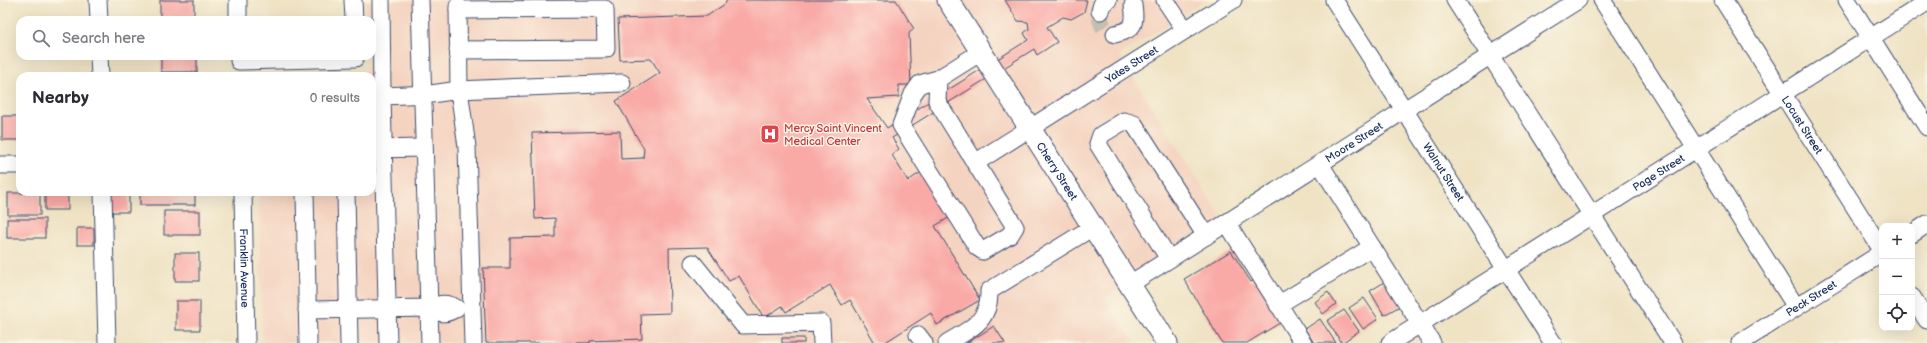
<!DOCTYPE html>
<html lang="en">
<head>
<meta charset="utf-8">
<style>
  :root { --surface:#fff; --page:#f2f2f3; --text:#2b2b33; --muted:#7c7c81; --line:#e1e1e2 }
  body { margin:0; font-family:"Balsamiq Sans",sans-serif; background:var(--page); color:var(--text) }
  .controls { position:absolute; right:12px; bottom:12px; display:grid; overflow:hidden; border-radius:8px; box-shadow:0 4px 16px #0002 }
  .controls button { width:36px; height:36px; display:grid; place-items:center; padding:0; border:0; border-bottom:1px solid var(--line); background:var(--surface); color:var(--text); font:20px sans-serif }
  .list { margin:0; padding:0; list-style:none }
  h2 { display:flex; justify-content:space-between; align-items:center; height:52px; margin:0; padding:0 16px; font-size:17px }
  h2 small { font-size:13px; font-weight:400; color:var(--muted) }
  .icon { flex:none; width:22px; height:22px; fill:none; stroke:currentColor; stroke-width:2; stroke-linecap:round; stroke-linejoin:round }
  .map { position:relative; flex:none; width:1927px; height:343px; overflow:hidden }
  .search { position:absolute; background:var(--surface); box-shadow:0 4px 16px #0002; left:16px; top:16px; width:360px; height:44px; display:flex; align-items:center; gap:10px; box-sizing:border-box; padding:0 14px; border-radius:12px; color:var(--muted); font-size:15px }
  .panel { position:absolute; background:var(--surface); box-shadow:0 4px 16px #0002; left:16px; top:72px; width:360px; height:124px; border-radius:12px }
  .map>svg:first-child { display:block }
</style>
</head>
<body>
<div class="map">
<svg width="1927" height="343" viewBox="0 0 1927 343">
  <rect width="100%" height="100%" fill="#fcf5e5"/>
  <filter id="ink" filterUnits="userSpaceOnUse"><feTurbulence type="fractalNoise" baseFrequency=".025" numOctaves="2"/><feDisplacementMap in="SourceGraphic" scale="8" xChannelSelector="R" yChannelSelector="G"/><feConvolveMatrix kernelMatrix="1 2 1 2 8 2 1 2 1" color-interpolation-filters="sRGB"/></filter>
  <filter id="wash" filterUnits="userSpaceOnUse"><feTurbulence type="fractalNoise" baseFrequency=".012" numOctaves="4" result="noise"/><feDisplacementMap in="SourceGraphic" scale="16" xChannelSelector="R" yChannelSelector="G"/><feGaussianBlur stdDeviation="0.9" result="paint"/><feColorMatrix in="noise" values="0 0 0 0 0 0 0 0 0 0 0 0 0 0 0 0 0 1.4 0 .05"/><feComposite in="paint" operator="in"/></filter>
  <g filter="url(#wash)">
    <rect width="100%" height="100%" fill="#efe3c4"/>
    <polygon fill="#f4d3c0" points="364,0 1206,0 1119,55 1223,219 1105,299 1135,343 262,343 259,192 372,192 372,76 256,76 256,73 366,71 366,56 372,56 372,20 365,20"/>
    <g id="blocks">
      <g fill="#f9a9a6">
        <rect x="160" y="0" width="34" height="17"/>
        <polygon points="727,0 896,0 914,29 909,33 911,85 899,85 899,97 867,99 887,128 1028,40 1024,33 1029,29 1028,22 1018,21 1005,0 1087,0 1084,12 1071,19 1063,17 1047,27 1057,42 1037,55 1034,49 892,138 899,149 892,155 908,181 921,172 950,217 935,226 980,300 937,325 931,313 884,343 875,343 850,300 842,305 830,285 786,312 782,306 764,318 739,276 729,281 707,247 669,248 670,313 641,314 642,339 590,341 590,343 486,343 483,268 510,268 510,238 555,237 555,218 535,219 532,133 620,131 621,159 643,158 644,149 616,101 660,73 651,59 620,60 618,19 707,16 725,4"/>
        <rect x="161" y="56" width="36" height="16"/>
        <rect x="2" y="116" width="18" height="24"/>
        <rect x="45" y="192" width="23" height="18"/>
        <polygon points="110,192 129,192 129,212 111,212"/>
        <rect x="140" y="192" width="55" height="13"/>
        <rect x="8" y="193" width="32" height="22"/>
        <rect x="164" y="211" width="36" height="24"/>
        <rect x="7" y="219" width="38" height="19"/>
        <rect x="77" y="228" width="17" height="17"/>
        <polygon points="1231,251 1251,282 1257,278 1283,321 1247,343 1222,343 1184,279"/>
        <rect x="175" y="253" width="24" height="28"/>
        <polygon points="1386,281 1400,306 1384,315 1370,291"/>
        <polygon points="1328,292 1336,304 1323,314 1315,302"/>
        <polygon points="1364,298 1378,319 1363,329 1349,308"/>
        <rect x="176" y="301" width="24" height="29"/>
        <polygon points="1344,310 1359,331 1342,343 1327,321"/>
        <polygon points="1320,319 1336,343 1314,343 1305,329"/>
        <polygon points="994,326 1005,343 967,343"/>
        <rect x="782" y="338" width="22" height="5"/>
      </g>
    </g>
  </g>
  <g filter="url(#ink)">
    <use href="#blocks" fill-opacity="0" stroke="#3b4a6d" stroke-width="1"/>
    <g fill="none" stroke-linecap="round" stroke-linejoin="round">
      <path stroke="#c5bfb0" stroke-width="17" stroke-dasharray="17 8" stroke-linecap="butt" d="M1100,11C1100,22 1102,31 1115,34"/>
      <g stroke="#3b4a6d" stroke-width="19">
        <g id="minor">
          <polyline points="98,0 99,20"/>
          <polyline points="238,0 238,20"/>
          <polyline points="353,0 354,20"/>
          <polyline points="420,0 430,343"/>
          <polyline points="1165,0 1185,30"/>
          <path id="s1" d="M1334,0L1553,343"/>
          <polyline points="1455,0 1673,343"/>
          <polyline points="1602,0 1796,307"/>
          <path id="s2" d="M1723,0L1882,250"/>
          <polyline points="1847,0 1927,127"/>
          <polyline points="458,6 459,90 467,147 473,343"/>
          <polyline points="458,10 605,9 606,49 458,50"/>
          <polyline points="1100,11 1102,4 1108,0"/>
          <path d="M1115,34C1134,30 1136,24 1133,5"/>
          <polyline points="99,56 100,76"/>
          <polyline points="239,61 355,58 355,56"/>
          <polyline points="938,79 937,101 1015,227 1010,235 983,251 977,247 901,125 913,94 920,84 938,79 981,52"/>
          <polyline points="372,96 382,96 381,0"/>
          <polyline points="373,149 424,148"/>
          <path id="s3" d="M975,163L1233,0"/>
          <polyline points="1320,164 1432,343"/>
          <polyline points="0,165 20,165"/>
          <polyline points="103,192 107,343"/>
          <path id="s4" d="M243,192L246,343"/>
          <polyline points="305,192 308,343"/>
          <polyline points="346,192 349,343"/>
          <polyline points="1227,223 1303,343"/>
          <polyline points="1912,234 1927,224"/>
          <polyline points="1169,259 1098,144 1101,135 1124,121 1134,124 1206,236"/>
          <polyline points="693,263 743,325 821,323 822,343"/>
          <path id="s5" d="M1130,284L1578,0"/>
          <polyline points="1912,297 1927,320"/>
          <polyline points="1278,305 1372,247"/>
          <path d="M307,310L433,308C440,303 447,303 456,308C447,314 441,315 433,308"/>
          <polyline points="918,335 924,343"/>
          <polyline points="388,343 382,96 431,94 459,90 622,83"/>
          <path d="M947,343C970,329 990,322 989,291L1093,227"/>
          <path id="s6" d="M1390,343L1927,2"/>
          <path id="s7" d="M1740,343L1882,253"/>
        </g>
      </g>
      <g stroke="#3b4a6d" stroke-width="23">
        <g id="major">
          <path id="s8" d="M948,0L1167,343"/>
        </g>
      </g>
      <use href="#minor" stroke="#fff" stroke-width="17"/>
      <use href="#major" stroke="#fff" stroke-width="21"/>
    </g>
  </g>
  <defs>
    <g id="hospital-square" transform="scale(1)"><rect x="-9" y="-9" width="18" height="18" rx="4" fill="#e0444e" stroke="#fcf5e5"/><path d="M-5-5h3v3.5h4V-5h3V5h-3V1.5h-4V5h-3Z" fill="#fff"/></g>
  </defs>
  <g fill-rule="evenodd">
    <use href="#hospital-square" x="770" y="134"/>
  </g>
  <g text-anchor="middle" stroke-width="3" stroke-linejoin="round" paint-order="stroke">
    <g font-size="11" fill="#1b2f5e" stroke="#fcf5e5">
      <text dy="4" stroke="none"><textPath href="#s3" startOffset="185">Yates Street</textPath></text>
      <text dy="4" stroke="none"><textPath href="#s2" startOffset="148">Locust Street</textPath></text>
      <text dy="4" stroke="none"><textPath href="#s5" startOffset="265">Moore Street</textPath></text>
      <text dy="4" stroke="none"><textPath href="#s8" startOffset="203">Cherry Street</textPath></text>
      <text dy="4" stroke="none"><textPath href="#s1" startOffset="204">Walnut Street</textPath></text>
      <text dy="4" stroke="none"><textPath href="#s6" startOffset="318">Page Street</textPath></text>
      <text dy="4" stroke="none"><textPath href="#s4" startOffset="76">Franklin Avenue</textPath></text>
      <text dy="4" stroke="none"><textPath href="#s7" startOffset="84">Peck Street</textPath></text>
    </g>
    <g font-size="11" fill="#be3a42" stroke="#fcf5e5" text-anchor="start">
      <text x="784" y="132">Mercy Saint Vincent<tspan x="784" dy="13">Medical Center</tspan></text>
    </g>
  </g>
</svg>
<div class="controls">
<button>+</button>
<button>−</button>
<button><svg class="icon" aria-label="locate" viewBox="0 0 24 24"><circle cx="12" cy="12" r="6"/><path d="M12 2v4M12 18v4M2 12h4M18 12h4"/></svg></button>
</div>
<div class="search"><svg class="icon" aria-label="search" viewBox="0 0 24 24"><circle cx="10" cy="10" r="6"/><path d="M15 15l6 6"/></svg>Search here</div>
<section class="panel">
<h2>Nearby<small>0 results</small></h2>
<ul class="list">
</ul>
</section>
</div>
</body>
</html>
